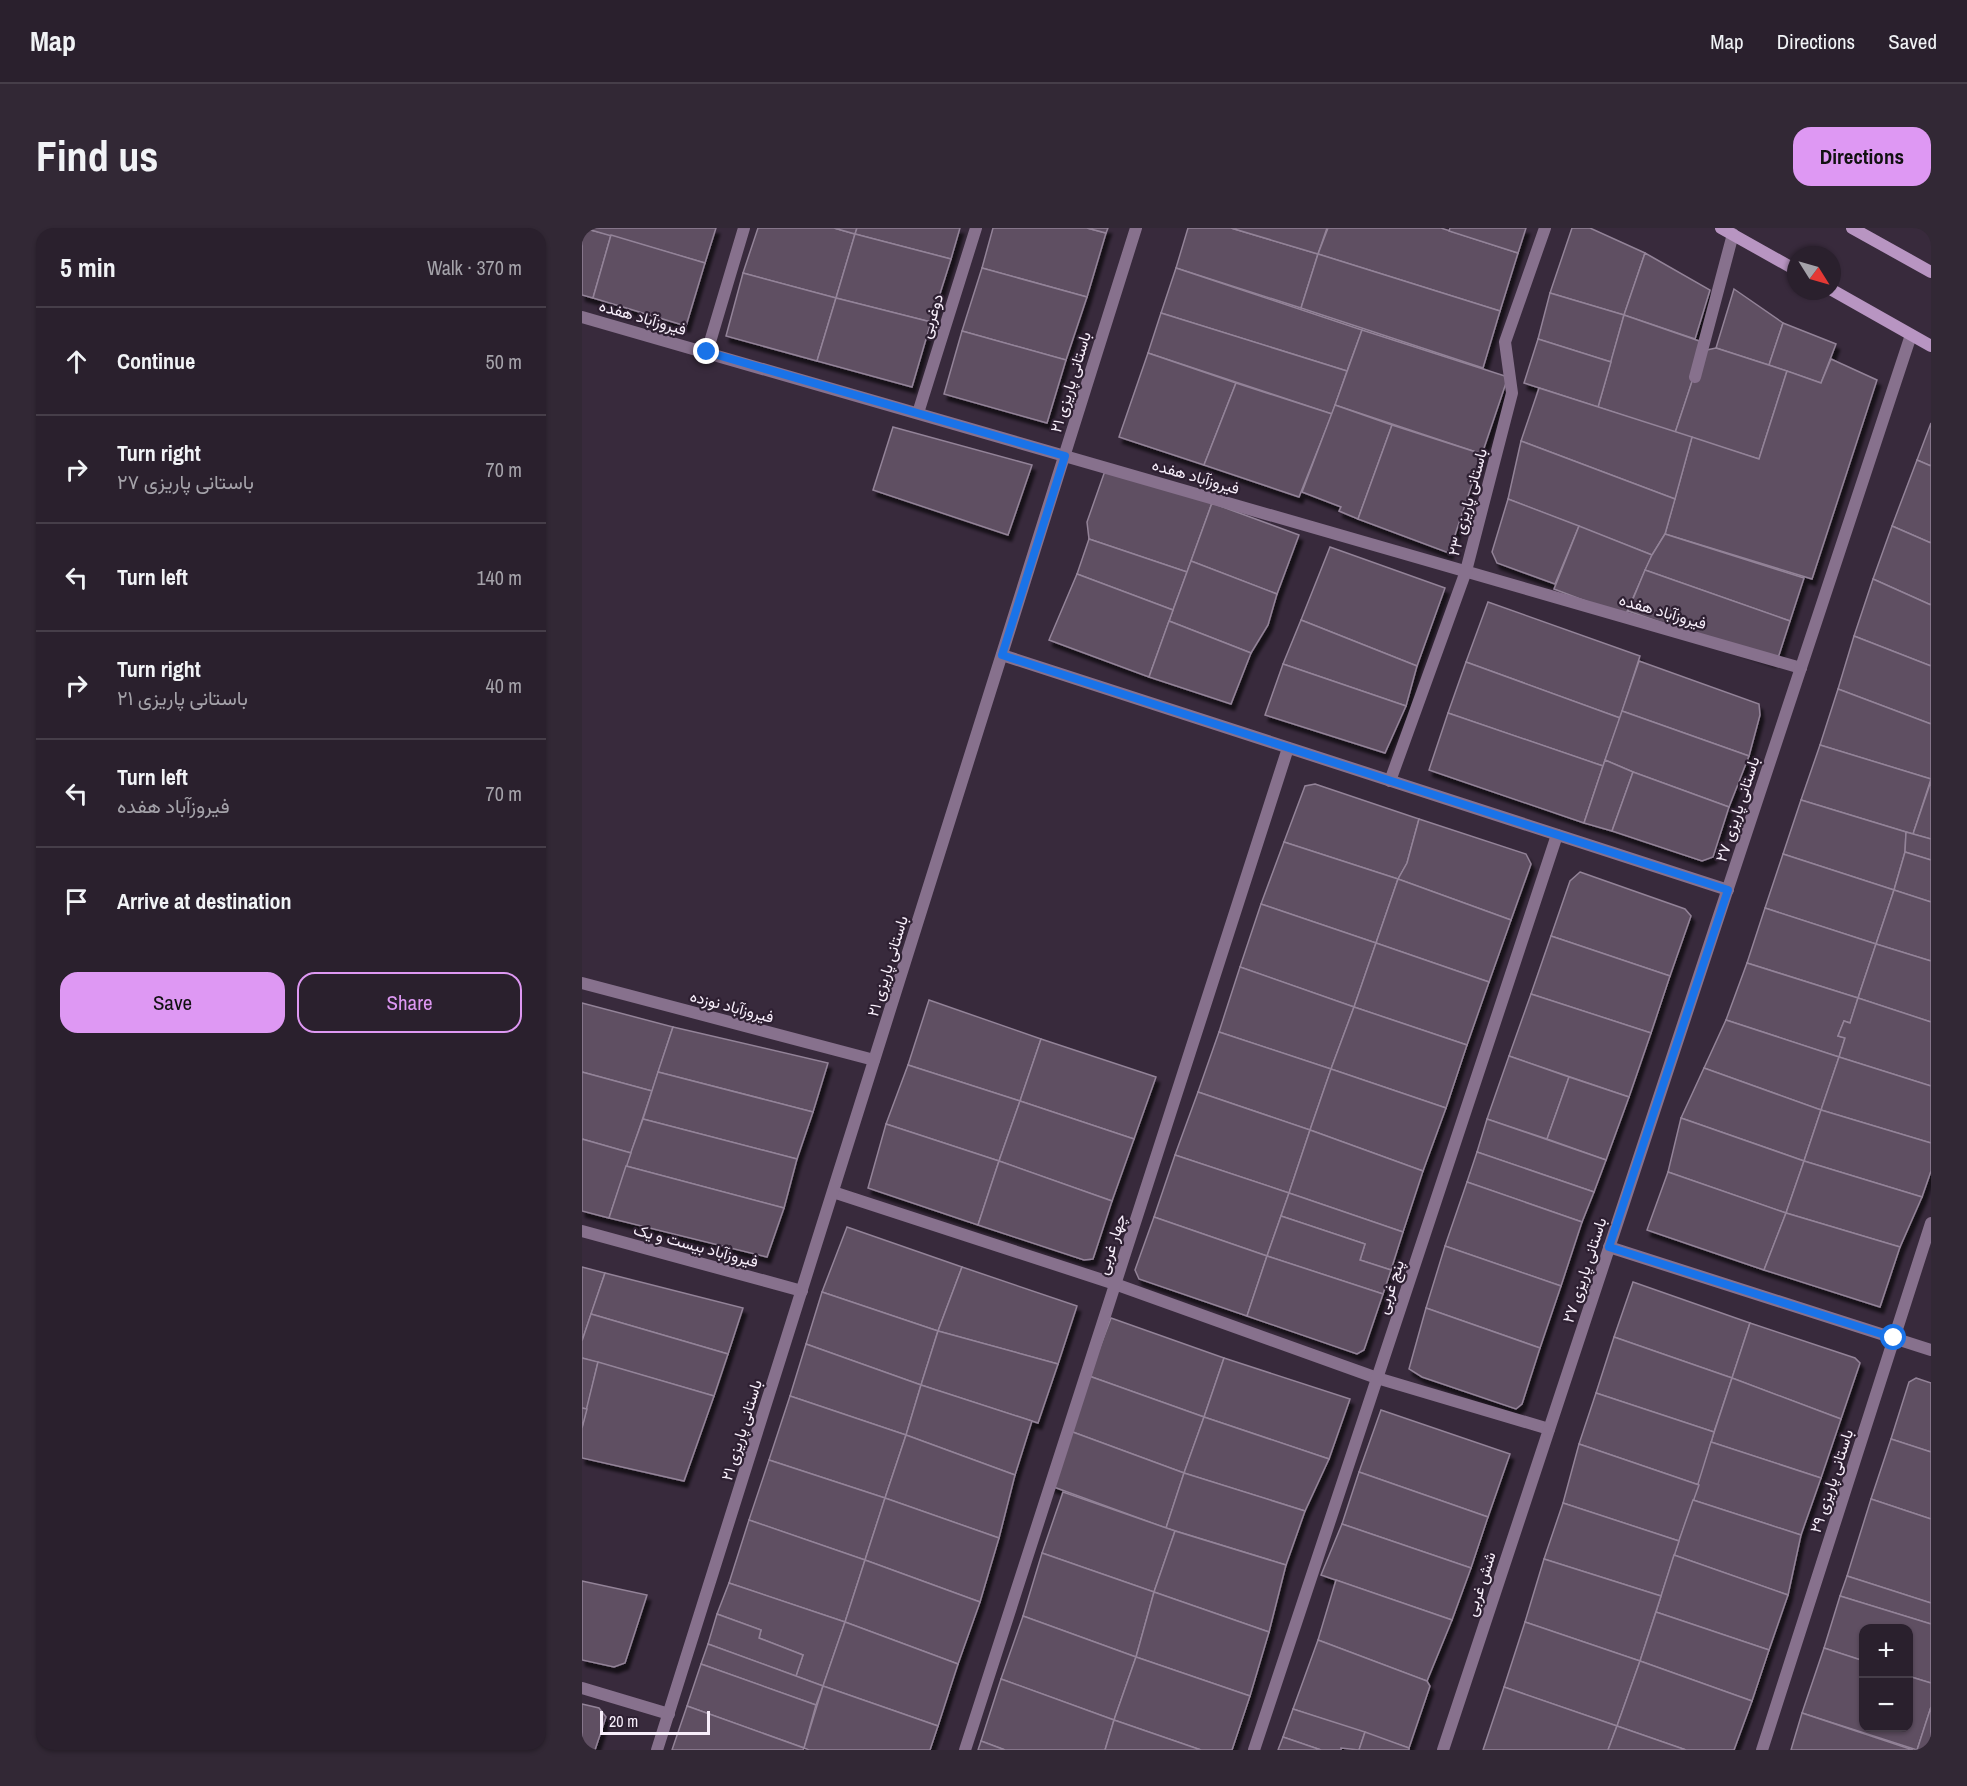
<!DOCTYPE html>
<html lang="en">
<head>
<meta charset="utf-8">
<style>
  :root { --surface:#2a202d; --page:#322835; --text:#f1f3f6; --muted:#a5a3aa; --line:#463e49; --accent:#de98f3 }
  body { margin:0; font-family:"Archivo Narrow",Vazirmatn,sans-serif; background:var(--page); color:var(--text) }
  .controls { position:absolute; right:18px; bottom:18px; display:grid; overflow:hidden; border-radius:12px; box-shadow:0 2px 4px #0004 }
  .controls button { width:54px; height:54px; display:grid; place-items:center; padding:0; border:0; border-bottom:2px solid var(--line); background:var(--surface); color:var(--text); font:30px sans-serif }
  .compass { position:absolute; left:1205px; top:18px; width:54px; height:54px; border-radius:50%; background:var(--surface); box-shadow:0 2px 4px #0004; rotate:127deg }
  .scale { position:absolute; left:18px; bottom:15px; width:110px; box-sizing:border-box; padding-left:6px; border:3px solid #f7eefa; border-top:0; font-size:16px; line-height:21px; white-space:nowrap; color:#f7eefa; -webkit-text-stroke:4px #2e2032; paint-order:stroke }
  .stop { position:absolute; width:18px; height:18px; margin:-14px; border:4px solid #1a73e8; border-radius:50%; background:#fff }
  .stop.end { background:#1a73e8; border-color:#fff; box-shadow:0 2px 6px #0008 }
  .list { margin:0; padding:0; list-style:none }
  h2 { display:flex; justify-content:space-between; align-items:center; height:78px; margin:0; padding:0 24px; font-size:26px }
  h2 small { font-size:20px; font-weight:400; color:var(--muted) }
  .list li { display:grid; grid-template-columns:39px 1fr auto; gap:18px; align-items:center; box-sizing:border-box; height:108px; padding:0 24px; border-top:2px solid var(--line) }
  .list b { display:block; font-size:22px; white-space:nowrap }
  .list p { margin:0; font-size:20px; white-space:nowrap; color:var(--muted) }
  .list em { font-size:20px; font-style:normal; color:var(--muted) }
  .actions { display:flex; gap:12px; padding:18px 24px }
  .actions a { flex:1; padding:14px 0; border:2px solid var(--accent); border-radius:18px; text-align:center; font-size:21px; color:var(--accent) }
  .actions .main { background:var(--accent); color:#111 }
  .icon { flex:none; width:33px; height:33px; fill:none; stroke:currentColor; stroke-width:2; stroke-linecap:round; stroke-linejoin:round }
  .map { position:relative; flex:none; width:1349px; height:1522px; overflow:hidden; border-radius:18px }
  header { display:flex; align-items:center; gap:36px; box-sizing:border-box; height:84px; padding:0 30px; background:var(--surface); border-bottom:2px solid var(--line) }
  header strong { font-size:28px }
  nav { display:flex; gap:33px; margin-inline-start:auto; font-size:21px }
  .intro { display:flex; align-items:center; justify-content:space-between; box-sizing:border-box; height:144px; padding:0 36px }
  h1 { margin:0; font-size:42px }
  .button { padding:15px 27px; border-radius:18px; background:var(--accent); color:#111; font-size:21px; font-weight:700 }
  main { display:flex; gap:36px; padding:0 36px }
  aside { flex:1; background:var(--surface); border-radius:18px; box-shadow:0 2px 4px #0004 }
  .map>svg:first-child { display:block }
</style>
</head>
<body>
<header>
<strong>Map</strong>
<nav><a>Map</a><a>Directions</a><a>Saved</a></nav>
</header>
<div class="intro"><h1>Find us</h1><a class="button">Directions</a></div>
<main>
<aside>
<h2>5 min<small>Walk · 370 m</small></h2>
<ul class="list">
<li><svg class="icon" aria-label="ahead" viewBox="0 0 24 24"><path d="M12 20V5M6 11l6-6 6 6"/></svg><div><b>Continue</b></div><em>50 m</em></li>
<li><svg class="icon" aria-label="right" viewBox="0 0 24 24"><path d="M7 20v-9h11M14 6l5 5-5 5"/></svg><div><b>Turn right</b><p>باستانی پاریزی ۲۷</p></div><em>70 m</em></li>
<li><svg class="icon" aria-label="left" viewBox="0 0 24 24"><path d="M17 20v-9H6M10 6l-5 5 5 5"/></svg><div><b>Turn left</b></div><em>140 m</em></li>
<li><svg class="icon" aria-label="right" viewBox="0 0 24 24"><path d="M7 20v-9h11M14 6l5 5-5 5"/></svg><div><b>Turn right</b><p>باستانی پاریزی ۲۱</p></div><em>40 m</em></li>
<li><svg class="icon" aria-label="left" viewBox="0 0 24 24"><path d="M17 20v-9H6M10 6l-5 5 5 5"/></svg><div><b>Turn left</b><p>فیروزآباد هفده</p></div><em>70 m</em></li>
<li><svg class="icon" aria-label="arrive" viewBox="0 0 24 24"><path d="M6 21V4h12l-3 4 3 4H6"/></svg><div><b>Arrive at destination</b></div></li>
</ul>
<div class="actions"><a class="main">Save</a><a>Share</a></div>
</aside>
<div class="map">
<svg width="1349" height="1522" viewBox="0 0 1349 1522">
  <defs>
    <filter id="shadow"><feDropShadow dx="3.5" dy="6" stdDeviation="1.5" flood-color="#0009"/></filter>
  </defs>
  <rect width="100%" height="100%" fill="#382a3c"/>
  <g fill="#5e4f62" stroke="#938398" stroke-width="1.5" filter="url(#shadow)">
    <polygon points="0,0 29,7 11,70 0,67"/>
    <polygon points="2,0 134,0 123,35"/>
    <polygon points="176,0 252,0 273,6 254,70 161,45"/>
    <polygon points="252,0 275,0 273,6"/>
    <polygon points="275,0 378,0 369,31 273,6"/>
    <polygon points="411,0 505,0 524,5 505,69 400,40"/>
    <polygon points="505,0 526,0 524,5"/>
    <polygon points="606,0 649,0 736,26 719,80 594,40"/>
    <polygon points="649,0 745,0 736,26"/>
    <polygon points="746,0 859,0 936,25 918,83 736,26"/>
    <polygon points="868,0 944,0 936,25 867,3"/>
    <polygon points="990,0 1008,0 1063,25 1042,87 968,65"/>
    <polygon points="273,6 369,31 349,94 254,70"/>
    <polygon points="29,7 123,35 104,98 11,70"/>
    <polygon points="1063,25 1128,62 1113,111 1042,87"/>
    <polygon points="736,26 918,83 901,140 719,80"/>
    <polygon points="400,40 505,69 484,132 380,103"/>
    <polygon points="594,40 780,102 765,143 579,85"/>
    <polygon points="161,45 254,70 235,133 144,108"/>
    <polygon points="1152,61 1201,95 1187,137 1134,120"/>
    <polygon points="968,65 1042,87 1029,134 956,111"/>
    <polygon points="254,70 349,94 330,159 235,133"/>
    <polygon points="579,85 765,143 750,186 566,125"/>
    <polygon points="1042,87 1123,115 1093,205 1016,179"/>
    <polygon points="1201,95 1254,116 1239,155 1187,137"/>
    <polygon points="780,102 926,149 900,226 753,177"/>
    <polygon points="380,103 484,132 465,195 362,166"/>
    <polygon points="956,111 1029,134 1016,179 942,155"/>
    <polygon points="1134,120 1205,143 1177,231 1093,205 1120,123"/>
    <polygon points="566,125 654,155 622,237 537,209"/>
    <polygon points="1249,131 1295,152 1230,351 1083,306 1110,209 1177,231 1205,143 1239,155"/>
    <polygon points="654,155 750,186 717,269 622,237"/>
    <polygon points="957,160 1110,209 1093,271 939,213"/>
    <polygon points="753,177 810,197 776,291 757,283 759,279 720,264"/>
    <polygon points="1349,195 1349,238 1335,232"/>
    <polygon points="810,197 900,226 867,325 776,291"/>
    <polygon points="311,199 450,237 426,307 291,262"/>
    <polygon points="939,213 1093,271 1083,306 1070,327 926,271"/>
    <polygon points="1335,232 1349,238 1349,315 1310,298"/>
    <polygon points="524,240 630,275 605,344 507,311 505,294"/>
    <polygon points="926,271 997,298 973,356 915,335 910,324"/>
    <polygon points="630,275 717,307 695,366 609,333"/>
    <polygon points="997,298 1070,327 1043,388 972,361"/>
    <polygon points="1310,298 1349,315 1349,377 1291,351"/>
    <polygon points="1083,306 1222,350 1208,393 1063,342 1070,327"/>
    <polygon points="507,311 605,344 591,382 495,346"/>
    <polygon points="748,319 863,360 835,438 719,392"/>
    <polygon points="609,333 695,366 686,397 669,425 587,393"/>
    <polygon points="1063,342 1208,393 1197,427 1190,433 1046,383"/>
    <polygon points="495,346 591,382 567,449 467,412"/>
    <polygon points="1291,351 1349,377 1349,438 1272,408"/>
    <polygon points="906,374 1058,428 1038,490 884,434"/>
    <polygon points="719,392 835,438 824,478 701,436"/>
    <polygon points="587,393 669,425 649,476 567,449"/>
    <polygon points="1272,408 1349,438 1349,496 1256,461"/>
    <polygon points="1057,433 1177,476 1178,487 1167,528 1040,483"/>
    <polygon points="884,434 1038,490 1021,538 866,485"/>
    <polygon points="701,436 824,478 803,525 683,487"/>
    <polygon points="1256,461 1349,496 1349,551 1238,517"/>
    <polygon points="1040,483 1167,528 1147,579 1051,544 1023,532"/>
    <polygon points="866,485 1021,538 1002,595 847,542"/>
    <polygon points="1238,517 1349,551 1331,606 1219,572"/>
    <polygon points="1023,532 1051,544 1030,603 1002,595"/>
    <polygon points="1051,544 1147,579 1131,629 1120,633 1030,603"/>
    <polygon points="1349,553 1349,611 1331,606"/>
    <polygon points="733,556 837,591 825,635 816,651 702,614 723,558"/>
    <polygon points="1219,572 1324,604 1323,624 1312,662 1201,626"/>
    <polygon points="837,591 944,626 949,636 929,692 816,651 825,635"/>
    <polygon points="1324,604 1349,611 1349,632 1323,624"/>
    <polygon points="702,614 816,651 794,715 679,676"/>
    <polygon points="1323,624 1349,632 1349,674 1312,662"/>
    <polygon points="1201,626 1312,662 1294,716 1183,680"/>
    <polygon points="998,644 1103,681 1109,688 1088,748 969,708 988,653"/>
    <polygon points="816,651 929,692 907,754 794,715"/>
    <polygon points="1312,662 1349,674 1349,733 1294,716"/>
    <polygon points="679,676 794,715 772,779 658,739"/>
    <polygon points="1183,680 1294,716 1276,770 1165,735"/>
    <polygon points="969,708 1088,748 1069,805 949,766"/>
    <polygon points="794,715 907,754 885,817 772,779"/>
    <polygon points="1294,716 1349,733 1349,794 1276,770"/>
    <polygon points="1165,735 1276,770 1268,795 1262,793 1256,808 1263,810 1257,829 1144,792"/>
    <polygon points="658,739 772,779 749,841 637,804"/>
    <polygon points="949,766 1069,805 1047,869 927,828"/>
    <polygon points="1276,770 1349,794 1349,858 1257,829 1263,810 1256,808 1262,793 1268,795"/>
    <polygon points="347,772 459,811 438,873 326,837"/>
    <polygon points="0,775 91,799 70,863 0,844"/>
    <polygon points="772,779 885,817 864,880 749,841"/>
    <polygon points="1144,792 1257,829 1239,882 1122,840"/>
    <polygon points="91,799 246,835 231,884 76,844"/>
    <polygon points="637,804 749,841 728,902 616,864"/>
    <polygon points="459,811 574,849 552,911 438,873"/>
    <polygon points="927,828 987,849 965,911 905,891"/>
    <polygon points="1257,829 1349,858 1349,915 1239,882"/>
    <polygon points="326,837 438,873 417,933 304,896"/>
    <polygon points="1122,840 1239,882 1222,933 1099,890"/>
    <polygon points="749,841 864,880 841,943 728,902"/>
    <polygon points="0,844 70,863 49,925 0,911"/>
    <polygon points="76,844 231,884 215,931 61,891"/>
    <polygon points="987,849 1047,869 1024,932 965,911"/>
    <polygon points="616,864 728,902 707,965 593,927"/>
    <polygon points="438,873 552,911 530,973 417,933"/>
    <polygon points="1239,882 1349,915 1349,943 1340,969 1222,933"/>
    <polygon points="1099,890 1222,933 1204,985 1086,944"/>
    <polygon points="61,891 215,931 202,980 44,938"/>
    <polygon points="905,891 1024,932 1012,964 895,924"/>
    <polygon points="304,896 417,933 396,997 286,960"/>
    <polygon points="728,902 841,943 821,1004 707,965"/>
    <polygon points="0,911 49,925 27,990 0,983"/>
    <polygon points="895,924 1012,964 1000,994 885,954"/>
    <polygon points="593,927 707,965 685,1028 572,989"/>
    <polygon points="417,933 530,973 511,1031 502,1032 396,997"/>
    <polygon points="1222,933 1340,969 1318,1019 1204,985"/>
    <polygon points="44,938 202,980 185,1029 27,990"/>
    <polygon points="1086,944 1204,985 1182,1042 1065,1002"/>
    <polygon points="885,954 1000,994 979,1058 863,1018"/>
    <polygon points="707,965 821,1004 809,1042 778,1032 783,1016 699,988"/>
    <polygon points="1204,985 1318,1019 1298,1079 1182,1042"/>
    <polygon points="699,988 783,1016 778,1032 809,1042 801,1066 685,1028"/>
    <polygon points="572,989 685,1028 665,1088 557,1051 553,1042"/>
    <polygon points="265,999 380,1039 356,1103 240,1064"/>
    <polygon points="863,1018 979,1058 958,1120 844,1080"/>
    <polygon points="685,1028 801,1066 782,1122 775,1126 665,1088"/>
    <polygon points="0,1039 23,1045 0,1113"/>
    <polygon points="380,1039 495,1078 476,1136 356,1103"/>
    <polygon points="23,1045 161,1080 146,1126 9,1086"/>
    <polygon points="1051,1054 1168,1095 1150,1150 1032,1109"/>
    <polygon points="240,1064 356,1103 339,1157 224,1116"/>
    <polygon points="844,1080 958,1120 940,1176 934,1181 840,1149 827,1141"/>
    <polygon points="9,1086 146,1126 132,1168 0,1130 0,1113"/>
    <polygon points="529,1090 642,1130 622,1189 507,1148"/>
    <polygon points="1168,1095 1273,1130 1278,1135 1259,1191 1150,1150"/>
    <polygon points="356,1103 476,1136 456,1195 339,1157"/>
    <polygon points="1032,1109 1150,1150 1132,1204 1014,1165"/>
    <polygon points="224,1116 339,1157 324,1207 208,1168"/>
    <polygon points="0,1130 16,1134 5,1181 0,1180"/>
    <polygon points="642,1130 768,1171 747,1231 622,1189"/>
    <polygon points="16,1134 132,1168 102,1253 0,1230 0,1199"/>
    <polygon points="507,1148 622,1189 602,1245 488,1203"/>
    <polygon points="1150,1150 1259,1191 1239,1250 1129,1214"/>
    <polygon points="1334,1150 1349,1155 1349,1224 1309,1211 1327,1154"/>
    <polygon points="339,1157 450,1193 433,1247 324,1207"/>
    <polygon points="1014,1165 1132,1204 1117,1257 997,1216"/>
    <polygon points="208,1168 324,1207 303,1270 187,1232"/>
    <polygon points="0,1180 5,1181 0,1200"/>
    <polygon points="799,1182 928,1226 906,1289 777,1244"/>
    <polygon points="622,1189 747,1231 723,1283 602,1245"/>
    <polygon points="488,1203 602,1245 584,1300 469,1258"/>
    <polygon points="324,1207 433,1247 417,1310 303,1270"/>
    <polygon points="1309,1211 1349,1224 1349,1291 1289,1271"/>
    <polygon points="1129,1214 1239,1250 1219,1307 1111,1272"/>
    <polygon points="997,1216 1117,1257 1097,1313 981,1275"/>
    <polygon points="187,1232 303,1270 283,1332 167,1292"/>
    <polygon points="777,1244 906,1289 889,1340 760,1296"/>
    <polygon points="602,1245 723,1283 704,1337 584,1300"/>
    <polygon points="481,1264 593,1303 572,1364 460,1325"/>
    <polygon points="303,1270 417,1310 398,1374 283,1332"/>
    <polygon points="1289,1271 1349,1291 1349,1375 1265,1348"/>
    <polygon points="1111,1272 1219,1307 1206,1367 1092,1327"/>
    <polygon points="981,1275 1097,1313 1079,1368 962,1331"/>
    <polygon points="167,1292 283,1332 263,1394 147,1355"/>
    <polygon points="760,1296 889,1340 870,1392 739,1347"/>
    <polygon points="593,1303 704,1337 687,1404 572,1364"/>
    <polygon points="460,1325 572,1364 554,1429 441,1388"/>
    <polygon points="1092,1327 1206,1367 1187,1422 1074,1384"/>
    <polygon points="962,1331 1079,1368 1058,1433 943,1394"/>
    <polygon points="283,1332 398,1374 376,1436 263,1394"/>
    <polygon points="1265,1348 1349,1375 1349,1396 1258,1368"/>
    <polygon points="754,1352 870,1392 845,1453 736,1412"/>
    <polygon points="0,1353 65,1367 43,1435 32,1439 0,1432"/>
    <polygon points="147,1355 263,1394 241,1458 214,1448 221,1427 177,1410 179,1402 135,1386"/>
    <polygon points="572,1364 687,1404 668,1468 554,1429"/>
    <polygon points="1258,1368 1349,1396 1349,1455 1326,1448 1326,1400 1282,1400 1282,1433 1242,1420"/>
    <polygon points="1074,1384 1187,1422 1170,1473 1058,1433"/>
    <polygon points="135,1386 179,1402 177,1410 221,1427 214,1448 126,1416"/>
    <polygon points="441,1388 554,1429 532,1492 419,1451"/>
    <polygon points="263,1394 376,1436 356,1498 241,1458"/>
    <polygon points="943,1394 1058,1433 1035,1498 922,1459"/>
    <polygon points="736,1412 845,1453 848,1458 827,1520 711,1481"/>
    <polygon points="126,1416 241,1458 234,1477 119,1436"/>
    <polygon points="1242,1420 1282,1433 1282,1500 1326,1500 1326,1448 1349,1455 1349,1479 1335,1522 1220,1485"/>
    <polygon points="554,1429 668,1468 650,1522 619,1522 532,1492"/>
    <polygon points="1058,1433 1170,1473 1152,1522 1104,1522 1035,1498"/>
    <polygon points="119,1436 234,1477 222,1520 105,1478"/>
    <polygon points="419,1451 532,1492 523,1522 423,1522 399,1513"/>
    <polygon points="241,1458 356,1498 348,1522 227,1522 222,1520"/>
    <polygon points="922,1459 1035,1498 1026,1522 901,1522"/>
    <polygon points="0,1476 17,1480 24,1489 13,1522 0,1522"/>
    <polygon points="105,1478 222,1520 221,1522 90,1522"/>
    <polygon points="1349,1479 1349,1522 1335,1522"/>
    <polygon points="711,1481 783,1504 777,1522 759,1520 759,1522 739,1522 701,1509"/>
    <polygon points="1220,1485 1331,1522 1209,1522"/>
    <polygon points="532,1492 619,1522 523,1522"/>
    <polygon points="1035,1498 1104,1522 1026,1522"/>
    <polygon points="783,1504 827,1520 827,1522 777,1522"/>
    <polygon points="701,1509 739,1522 696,1522"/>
    <polygon points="399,1513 423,1522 396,1522"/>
  </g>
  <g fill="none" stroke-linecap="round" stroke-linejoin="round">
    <g stroke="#87718d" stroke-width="12">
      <polyline points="0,89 1219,440"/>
      <polyline points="125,124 162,0"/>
      <polyline points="1113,149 1151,6"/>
      <polyline points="336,185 394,0"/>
      <polyline points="420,427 1146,662"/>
      <polyline points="808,553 884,343 930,165 923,114 963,0"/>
      <polyline points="0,755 292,832"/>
      <polyline points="251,964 533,1056 795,1150 967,1201"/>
      <polyline points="0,1003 220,1063"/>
      <polyline points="1027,1019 1349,1122"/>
      <polyline points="0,1460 87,1486"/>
      <polyline points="75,1522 554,0"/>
      <polyline points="383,1522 706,520"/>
      <polyline points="672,1522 975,607"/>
      <polyline points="861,1522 1329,107"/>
      <polyline points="1180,1522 1349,995"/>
    </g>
    <g stroke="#b895c2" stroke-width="12">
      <polyline points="1139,0 1214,42"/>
      <polyline points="1270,0 1349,44"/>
      <polyline points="1250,62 1349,118"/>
    </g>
  </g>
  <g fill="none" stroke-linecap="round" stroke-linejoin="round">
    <polyline stroke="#1a73e8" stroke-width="8" points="125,124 483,228 420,427 1146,662 1027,1019 1312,1110"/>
  </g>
  <g text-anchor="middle" stroke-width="4.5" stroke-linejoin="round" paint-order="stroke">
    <g font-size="16" fill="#f7eefa" stroke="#2e2032">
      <text transform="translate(349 88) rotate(-73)" y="6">دوغربی</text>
      <text transform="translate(61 89) rotate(16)" y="6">فیروزآباد هفده</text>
      <text transform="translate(488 154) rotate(-73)" y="6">باستانی پاریزی ۲۱</text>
      <text transform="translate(614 248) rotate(16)" y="6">فیروزآباد هفده</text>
      <text transform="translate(885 274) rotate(-75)" y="6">باستانی پاریزی ۲۳</text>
      <text transform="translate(1081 383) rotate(16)" y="6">فیروزآباد هفده</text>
      <text transform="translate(1155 581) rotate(-72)" y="6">باستانی پاریزی ۲۷</text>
      <text transform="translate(305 738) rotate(-73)" y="6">باستانی پاریزی ۲۱</text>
      <text transform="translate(150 778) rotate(15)" y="6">فیروزآباد نوزده</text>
      <text transform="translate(529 1016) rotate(-72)" y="6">چهار غربی</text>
      <text transform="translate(114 1017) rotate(15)" y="6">فیروزآباد بیست و یک</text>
      <text transform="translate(1002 1042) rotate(-72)" y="6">باستانی پاریزی ۲۷</text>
      <text transform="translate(808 1059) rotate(-72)" y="6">پنج غربی</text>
      <text transform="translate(159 1202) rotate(-73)" y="6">باستانی پاریزی ۲۱</text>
      <text transform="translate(1249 1253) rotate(-72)" y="6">باستانی پاریزی ۲۹</text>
      <text transform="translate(898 1356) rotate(-72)" y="6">شش غربی</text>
    </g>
  </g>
</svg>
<div class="controls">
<button>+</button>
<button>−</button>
</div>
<svg class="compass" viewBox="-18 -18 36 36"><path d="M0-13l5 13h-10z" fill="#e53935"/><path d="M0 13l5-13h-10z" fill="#a5a3aa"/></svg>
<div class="scale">20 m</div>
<div class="stop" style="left:1312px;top:1110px"></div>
<div class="stop end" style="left:125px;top:124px"></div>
</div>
</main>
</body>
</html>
